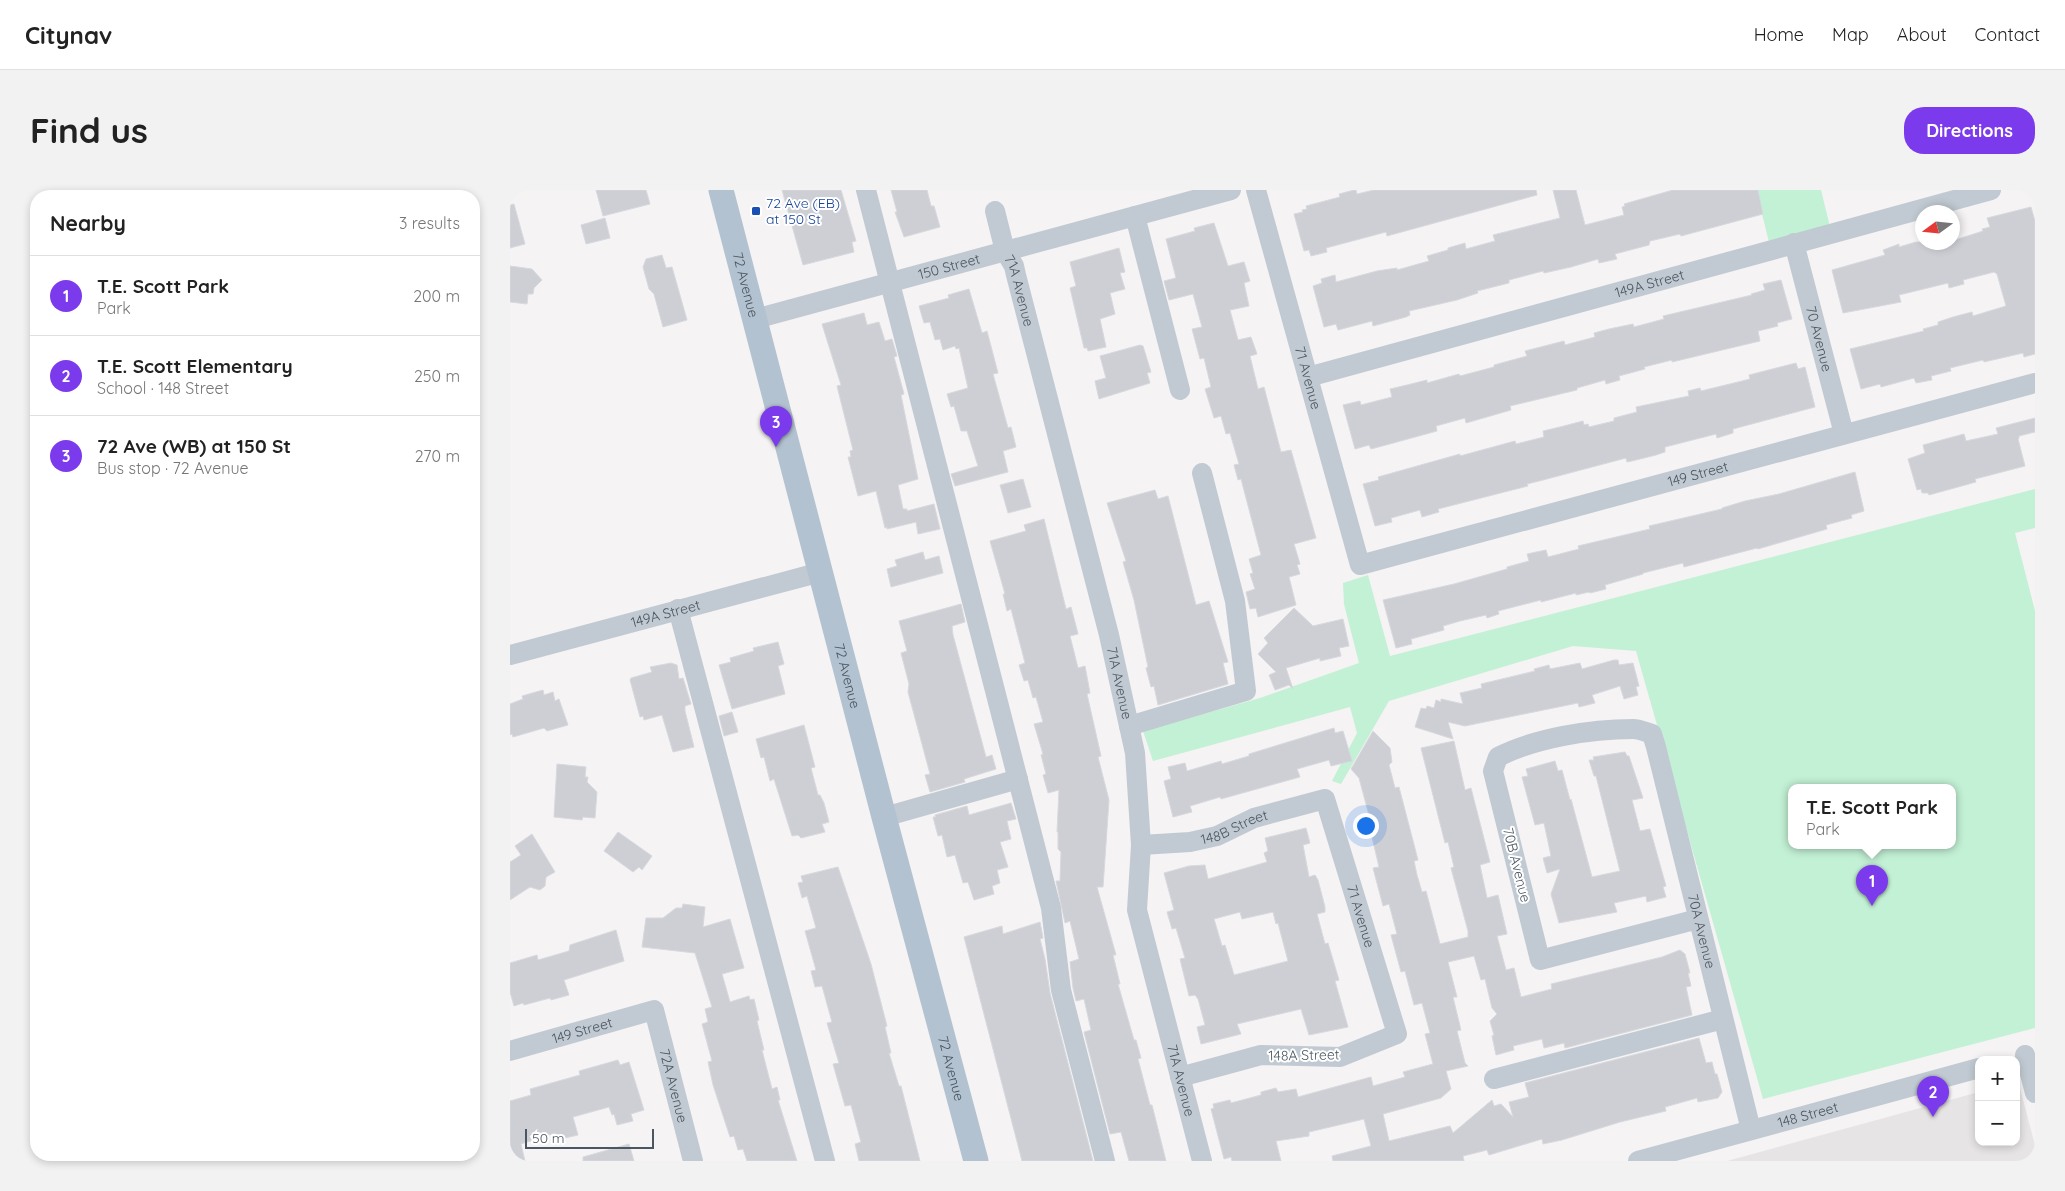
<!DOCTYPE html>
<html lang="en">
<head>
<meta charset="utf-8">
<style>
  :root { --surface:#fff; --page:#f2f2f2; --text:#222; --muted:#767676; --line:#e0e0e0; --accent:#7c3aed }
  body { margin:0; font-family:Quicksand,sans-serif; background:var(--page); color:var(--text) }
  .controls { position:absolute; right:15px; bottom:15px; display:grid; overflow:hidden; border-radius:10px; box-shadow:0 2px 8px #0003 }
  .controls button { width:45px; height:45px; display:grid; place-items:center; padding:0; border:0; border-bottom:1px solid var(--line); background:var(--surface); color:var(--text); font:25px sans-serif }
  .compass { position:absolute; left:1405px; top:15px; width:45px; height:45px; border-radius:50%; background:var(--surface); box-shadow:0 2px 8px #0003; rotate:255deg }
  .scale { position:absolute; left:15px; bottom:12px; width:129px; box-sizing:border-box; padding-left:5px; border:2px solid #4a5661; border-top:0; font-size:14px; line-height:18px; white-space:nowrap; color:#4a5661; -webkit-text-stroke:4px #fff; paint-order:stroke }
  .you { position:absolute; left:855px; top:635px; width:18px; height:18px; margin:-12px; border:4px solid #fff; border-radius:50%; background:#1a73e8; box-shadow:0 0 0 8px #1a73e833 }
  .badge { display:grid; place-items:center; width:32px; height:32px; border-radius:50%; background:var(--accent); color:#fff; font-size:16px; font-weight:700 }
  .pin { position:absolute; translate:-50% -41px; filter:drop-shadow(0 1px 2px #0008) }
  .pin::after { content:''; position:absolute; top:26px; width:18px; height:15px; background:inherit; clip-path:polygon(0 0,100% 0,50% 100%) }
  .popup { position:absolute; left:1278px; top:594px; width:168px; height:65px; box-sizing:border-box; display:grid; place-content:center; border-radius:10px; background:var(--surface); filter:drop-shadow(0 1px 4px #0005); font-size:16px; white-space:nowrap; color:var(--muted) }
  .popup b { font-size:19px; color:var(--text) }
  .popup::after { content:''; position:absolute; left:50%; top:100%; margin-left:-10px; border:10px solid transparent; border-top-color:var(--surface) }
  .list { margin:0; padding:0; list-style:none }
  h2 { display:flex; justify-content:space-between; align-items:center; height:65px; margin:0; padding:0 20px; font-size:21px }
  h2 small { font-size:16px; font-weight:400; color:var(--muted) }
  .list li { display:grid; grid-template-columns:32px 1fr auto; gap:15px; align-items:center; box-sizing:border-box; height:80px; padding:0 20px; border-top:1px solid var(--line) }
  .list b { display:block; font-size:19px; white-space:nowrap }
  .list p { margin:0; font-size:16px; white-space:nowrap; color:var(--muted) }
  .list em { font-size:16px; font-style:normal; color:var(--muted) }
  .map { position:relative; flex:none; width:1525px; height:971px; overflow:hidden; border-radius:20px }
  header { display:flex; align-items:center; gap:30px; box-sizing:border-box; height:70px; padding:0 25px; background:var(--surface); border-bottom:1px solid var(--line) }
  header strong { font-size:24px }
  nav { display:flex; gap:28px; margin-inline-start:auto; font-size:18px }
  .intro { display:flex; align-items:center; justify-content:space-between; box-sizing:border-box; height:120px; padding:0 30px }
  h1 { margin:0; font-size:35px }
  .button { padding:12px 22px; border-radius:20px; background:var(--accent); color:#fff; font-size:18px; font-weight:700 }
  main { display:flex; gap:30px; padding:0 30px }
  aside { flex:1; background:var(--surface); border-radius:20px; box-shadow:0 2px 8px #0003 }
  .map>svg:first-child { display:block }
</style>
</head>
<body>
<header>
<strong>Citynav</strong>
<nav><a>Home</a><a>Map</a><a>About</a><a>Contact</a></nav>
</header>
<div class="intro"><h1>Find us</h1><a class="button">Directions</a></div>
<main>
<aside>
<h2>Nearby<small>3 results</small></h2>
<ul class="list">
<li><span class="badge">1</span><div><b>T.E. Scott Park</b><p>Park</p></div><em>200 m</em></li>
<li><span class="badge">2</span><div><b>T.E. Scott Elementary</b><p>School · 148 Street</p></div><em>250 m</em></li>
<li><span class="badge">3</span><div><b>72 Ave (WB) at 150 St</b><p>Bus stop · 72 Avenue</p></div><em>270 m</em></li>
</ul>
</aside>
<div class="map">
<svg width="1525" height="971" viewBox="0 0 1525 971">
  <rect width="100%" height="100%" fill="#f5f3f3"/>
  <polygon fill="#e6e4e5" points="1508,891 1525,955 1525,971 1217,971 1469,902 1469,952 1506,952"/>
  <g fill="#c3f1d5" fill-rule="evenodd">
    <polygon points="1246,0 1311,0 1321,41 1260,56"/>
    <path d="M1525,299V338L1505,343L1525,421V838L1253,909L1126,461L1063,456L879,511L831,594L822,591L847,543L840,517L643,571L633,541L750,508L849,473L834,414L833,393L858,385L880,466ZM1282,597H1442V655H1282Z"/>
  </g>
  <g fill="#cdcfd5" stroke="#d7d9de" fill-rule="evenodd">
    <polygon points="86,0 136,0 140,14 93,26"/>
    <polygon points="272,0 331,0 346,51 342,52 344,62 293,75"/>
    <polygon points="381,0 417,0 421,16 424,16 430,37 394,47 385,22 387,22"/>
    <polygon points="844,0 846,0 847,4 864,0 1026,0 1027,5 877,46 876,42 816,58 817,62 801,66 799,60 794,61 784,24 793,22 792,20 797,19 796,16 830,7 829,4"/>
    <polygon points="1043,0 1066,0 1075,35 1114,25 1112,17 1115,16 1114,14 1163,0 1248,0 1253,24 1171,46 1170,44 1140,51 1139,55 1105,64 1107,69 1089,73 1088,69 1061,77 1034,83 1033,81 999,90 999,93 967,101 968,103 947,110 899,121 900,125 896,127 863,136 862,131 828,140 826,134 814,137 803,96 812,93 811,89 825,85 826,92 867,81 887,78 887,80 919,71 917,66 938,60 938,58 955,53 956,59 985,51 983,45 1050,28"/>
    <polygon points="4,14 15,54 0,58 0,15"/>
    <polygon points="1521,17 1525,31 1525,164 1514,167 1513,163 1474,172 1473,170 1440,178 1441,181 1421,186 1422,190 1406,193 1404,188 1371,197 1370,194 1351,199 1340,159 1414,141 1413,139 1428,135 1428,132 1443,127 1462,122 1463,126 1496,116 1487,84 1484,82 1453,90 1454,94 1439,98 1438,93 1389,105 1391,112 1333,123 1322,80 1375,65 1373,60 1389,54 1389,57 1406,52 1442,52 1442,48 1445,50 1473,41 1472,39 1480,37 1477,28"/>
    <polygon points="95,28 100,48 76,54 71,35"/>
    <polygon points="704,33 718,76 734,72 740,91 734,93 739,116 720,120 728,150 741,147 747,164 740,166 748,199 754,197 771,262 781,260 806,348 784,354 790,374 787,375 790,384 779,387 786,415 748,427 746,418 740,419 736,402 745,399 740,384 743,383 739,369 751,365 731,289 728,290 724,275 729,274 720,243 716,244 711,226 704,228 695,199 701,197 694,168 690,169 682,139 692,137 683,104 659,110 654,91 666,88 656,49 685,41 684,38"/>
    <polygon points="609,58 615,82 610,83 615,99 600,103 605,124 590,129 596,157 578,161 577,158 574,158 560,98 566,96 560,72"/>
    <polygon points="152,65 156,78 162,77 177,130 153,137 144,104 139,99 133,77 136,69"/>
    <polygon points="0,76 22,79 32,90 24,98 23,104 18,104 17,114 0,112"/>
    <polygon points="1271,90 1282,129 1267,133 1268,136 1248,141 1250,151 1187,166 1162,172 1162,170 1134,177 1135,179 1109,186 1110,190 1096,194 1095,190 1067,198 1067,200 1000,216 1001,220 956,233 955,228 926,236 927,241 876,255 861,259 859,255 845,259 833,215 850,211 851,215 882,207 880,199 897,195 917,190 917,193 949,184 950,186 984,177 984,175 1017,166 1015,161 1054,151 1055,155 1085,147 1084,143 1099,139 1123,134 1124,137 1154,129 1153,126 1242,105 1241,104 1255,100 1253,94"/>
    <polygon points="459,99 472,143 477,141 488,183 483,184 498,238 501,237 506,257 493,261 498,282 445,296 441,284 468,276 457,241 451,241 444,216 441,217 437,204 458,198 449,158 446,159 445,156 433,160 430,149 425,150 420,132 414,133 409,116 439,108 438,105"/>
    <polygon points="354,123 357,135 369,132 375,151 382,149 387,166 384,167 394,204 391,205 408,289 388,295 393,319 397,319 397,321 424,314 430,339 408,344 406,332 377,339 377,337 375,338 366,301 348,306 338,267 341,267 340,261 343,260 327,196 331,195 312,134"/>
    <polygon points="630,155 633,156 641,182 637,183 640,193 589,209 585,191 596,188 590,166"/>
    <polygon points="1286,173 1288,179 1295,177 1305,217 1223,239 1223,243 1207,248 1206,244 1155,257 1155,262 1146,265 1122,271 1117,272 1116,268 1033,290 1017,294 1018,296 928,319 929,322 912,327 910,320 881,328 882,332 865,336 853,294 869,290 868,287 950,264 950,266 1005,251 1006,254 1034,247 1033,241 1050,237 1073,231 1074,235 1078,234 1079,237 1104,231 1104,228 1127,222 1126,217 1179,206 1178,201 1190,198 1191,201 1228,192 1240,189 1239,185"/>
    <polygon points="1525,228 1525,242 1509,246 1509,248 1508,249 1515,276 1465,289 1466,292 1419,305 1418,303 1412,303 1411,299 1407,300 1398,269 1415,263 1413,255 1454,244 1456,251 1488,244 1486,238"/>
    <polygon points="1345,282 1354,321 1341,325 1342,328 1316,335 1317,339 1248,359 1247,358 1174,377 1173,373 1133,383 1133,384 1095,395 1096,399 1080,403 1079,402 1066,405 1066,403 1031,412 1031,410 988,421 989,424 977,428 976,425 950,431 933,436 934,440 901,449 902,454 886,458 873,410 944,394 997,379 997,377 1019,371 1017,364 1036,360 1038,367 1069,359 1068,356 1140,339 1139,336 1212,319 1212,318 1235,311 1269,304"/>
    <polygon points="513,289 521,317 498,323 490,295"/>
    <polygon points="645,300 648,309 658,306 686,415 699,411 718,472 713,473 718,494 648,515 644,496 641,497 636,478 638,477 624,410 613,372 616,371 597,313"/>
    <polygon points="534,329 556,419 561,417 566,436 568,444 560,446 568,478 575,476 580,503 577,504 591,566 588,567 599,610 593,697 587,697 606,765 603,765 610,794 608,794 624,850 626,850 631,868 628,869 640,915 642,915 656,971 619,971 611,942 600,944 574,842 581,840 574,809 566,811 563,798 560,772 569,769 560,731 555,733 546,691 550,691 551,662 548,659 548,642 547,642 549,600 538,603 533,585 536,584 531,565 533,564 524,534 533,532 526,507 523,508 518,490 514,491 509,475 515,473 501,419 497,421 493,404 495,404 480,351 516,341 514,335"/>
    <polygon points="413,362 415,370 429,366 433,383 381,397 377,379 387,376 385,370"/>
    <polygon points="451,414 455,432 442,436 443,445 476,567 482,565 486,579 454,589 455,592 420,602 415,585 420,584 398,502 399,494 391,463 397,461 389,431"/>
    <polygon points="784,418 803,436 833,429 839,456 829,458 831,466 810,471 810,468 776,478 783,499 779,495 765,500 759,485 766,482 748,464 758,453 754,448"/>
    <polygon points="268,452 274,474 268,476 275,504 222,519 209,475 221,472 220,468 244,461 243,458"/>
    <polygon points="1104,470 1108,470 1109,475 1123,473 1129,496 1126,497 1128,505 1114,509 1110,496 1082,505 1085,513 1069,517 1068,513 955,536 938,532 943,549 905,537 911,518 916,519 917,516 924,518 926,510 931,512 931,509 953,514 950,503 972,498 971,494 1025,481 1024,479 1039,475 1040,479 1070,473 1072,479"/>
    <polygon points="161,473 167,475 169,489 173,488 181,514 175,516 175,521 184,557 163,562 152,525 134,530 133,526 130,527 120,490 121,488 142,482 140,477"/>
    <polygon points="33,500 34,505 43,502 45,511 49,509 58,535 37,541 34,538 3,547 2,544 0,545 0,514 13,509 12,506"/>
    <polygon points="222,522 228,542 214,546 209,526"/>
    <polygon points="294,535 305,577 301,578 308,605 310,605 314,613 319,632 312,634 315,642 291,648 288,645 282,646 264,589 260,591 254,567 251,568 246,549"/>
    <polygon points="824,538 825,543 833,541 842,571 821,576 819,570 787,579 790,587 711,609 710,607 680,616 682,622 663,627 654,591 661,589 658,577 675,573 677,581 711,571 712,574 739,566 739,564"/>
    <polygon points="863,541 880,558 882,572 879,575 885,598 889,597 908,670 904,671 907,685 912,702 916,701 930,754 958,747 958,741 941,678 944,677 938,652 935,653 911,558 944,551 955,600 961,598 980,672 970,675 977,708 988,705 997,744 987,746 996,780 1004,778 1011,807 1042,799 1041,794 1152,767 1170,760 1175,764 1180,783 1178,783 1181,796 1176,797 1182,825 1055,858 1054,853 1034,858 1032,849 1003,856 1004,860 986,865 982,846 984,845 980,831 987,824 982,818 975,789 971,790 964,766 938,772 947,807 943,807 951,840 947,841 955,873 958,876 936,881 941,899 931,908 873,924 879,951 940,936 943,943 982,910 984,916 991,914 1003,927 999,912 1019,907 1015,893 1189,848 1196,873 1202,872 1205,884 1207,884 1212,902 1208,908 1188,912 1187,908 1155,917 1156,921 1110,932 1052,950 1033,954 1032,949 979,965 977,960 953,966 954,971 823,971 822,966 861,956 854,929 799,942 799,946 766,951 771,971 722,971 721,967 714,969 701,919 704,918 703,914 720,910 721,913 751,905 751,902 766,898 768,902 786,899 788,907 861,887 863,896 895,887 893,882 923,874 915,844 920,843 912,813 904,815 895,781 891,782 881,745 887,744 879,714 873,716 863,678 869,677 862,647 855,649 851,632 860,629 849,588 841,579"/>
    <polygon points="1115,562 1117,566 1119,566 1133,608 1122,610 1130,641 1140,639 1156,696 1153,697 1156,707 1137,712 1136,706 1104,713 1107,722 1049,733 1041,704 1050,679 1037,683 1033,668 1041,666 1034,633 1025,635 1012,587 1018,586 1016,579 1045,571 1048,581 1052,580 1060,610 1061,609 1082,687 1110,681 1086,586 1084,586 1079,570 1084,570 1083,567"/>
    <polygon points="47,574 76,577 75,587 78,587 77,592 87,602 85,628 73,627 72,630 44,627"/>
    <polygon points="501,613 506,629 497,631 501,649 490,652 498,677 487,680 490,693 482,696 484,704 464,710 458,692 453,693 445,665 437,667 432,645 428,646 423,627 426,627 425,625 457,616 459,625"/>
    <path d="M796,638L800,653L793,655L799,687L805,685L808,690L815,717V722L807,724L815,754L818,753L829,790L825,791L838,837L799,845L791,819L727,834L731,844L691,854L687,837L695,835L688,809L685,805L679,806L670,769L675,768L666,738L662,739L657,722L664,720L654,683L679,676L695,675L698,689L757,672L754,663L758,661L755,648ZM730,722L732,729L763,722L766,734L768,733L778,771L724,785L715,755L712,756L704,729Z"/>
    <polygon points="108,642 142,666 132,680 129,677 123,682 94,661"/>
    <polygon points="22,644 45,682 36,687 35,696 30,700 20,697 0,710 0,672 11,665 5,656"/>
    <polygon points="328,677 361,774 377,836 375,837 381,863 379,863 389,896 391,896 410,971 349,971 345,954 351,952 341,915 335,916 323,874 329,873 317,833 322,832 312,796 305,797 301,781 306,780 295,741 306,738 297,706 292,708 288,693 293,692 291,686"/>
    <polygon points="173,714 195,717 193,737 220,729 234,778 212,784 220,812 239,806 240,810 244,809 249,830 247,831 254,860 252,860 262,899 267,897 270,910 268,910 287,971 237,971 233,959 228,960 224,946 220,947 203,895 198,872 202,871 192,834 198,832 195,819 202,817 185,763 132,757 136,728 153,728 166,718 172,718"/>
    <polygon points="530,732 533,748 530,749 535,769 540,803 583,971 512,971 454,747 492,736 493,744"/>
    <polygon points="106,740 114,771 54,790 59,805 41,810 40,808 14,815 13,813 4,816 0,802 0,773 27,765 28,770 59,761 60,755"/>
    <polygon points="108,870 110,875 119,872 134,920 121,924 123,931 107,935 104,924 102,925 99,917 63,927 68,945 55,948 54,945 46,947 45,943 11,954 15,971 0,971 0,911 21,905 20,899 70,885 69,881"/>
    <polygon points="119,954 124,971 73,971 73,967"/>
  </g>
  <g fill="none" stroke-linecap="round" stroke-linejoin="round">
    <g stroke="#c1cad2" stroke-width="20">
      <polyline points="356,0 541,718 551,800 595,971"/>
      <path id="s1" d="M746,0L850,375L1525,193"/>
      <path id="s2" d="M485,21L495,61L504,76L506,85L599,445L625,563L631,655L627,720L692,971"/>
      <polyline points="625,26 670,200"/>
      <path id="s3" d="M1284,53L1334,244"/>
      <path id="s4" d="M245,129L721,0"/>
      <path id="s5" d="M798,187L1481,0"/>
      <polyline points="168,419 315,971"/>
      <path id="s6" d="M0,465L311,382"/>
      <polyline points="619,536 736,501 725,411 692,283"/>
      <polyline points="374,627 508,589"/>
      <path id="s7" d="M631,655L680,652L707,646L744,628L815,609L887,844L830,867L751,865L670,887"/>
      <path id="s8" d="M1188,729L1030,770L983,581L988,567C1025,548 1081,539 1123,539C1129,539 1136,542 1142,544L1146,557L1241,940"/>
      <path id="s9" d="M0,861L144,820L183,971"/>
      <polyline points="1515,865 1525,903"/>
      <polyline points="984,889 1213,829"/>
      <path id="s10" d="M1128,971L1469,878"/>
    </g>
    <path stroke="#b3c2d1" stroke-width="25" id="s11" d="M211,0L374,627L466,971"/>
  </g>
  <rect fill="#1a4fb4" stroke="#fff" stroke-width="2" x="241" y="16" width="10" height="10" rx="2.5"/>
  <g text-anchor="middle" stroke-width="4" stroke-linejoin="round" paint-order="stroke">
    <g font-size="14" fill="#164399" stroke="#fff" text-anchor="start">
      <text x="256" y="18">72 Ave (EB)<tspan x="256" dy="16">at 150 St</tspan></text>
    </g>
    <g font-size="14" fill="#4a5661" stroke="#fff">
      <text dy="5" stroke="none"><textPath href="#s4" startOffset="201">150 Street</textPath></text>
      <text dy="5" stroke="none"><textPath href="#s5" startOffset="354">149A Street</textPath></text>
      <text dy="5" stroke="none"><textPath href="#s11" startOffset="98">72 Avenue</textPath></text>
      <text dy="5" stroke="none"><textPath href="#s2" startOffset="84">71A Avenue</textPath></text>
      <text dy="5" stroke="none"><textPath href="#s3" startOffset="99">70 Avenue</textPath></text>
      <text dy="5" stroke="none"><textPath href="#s1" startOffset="195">71 Avenue</textPath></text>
      <text dy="5" stroke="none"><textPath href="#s1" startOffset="739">149 Street</textPath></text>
      <text dy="5" stroke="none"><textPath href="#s6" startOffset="161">149A Street</textPath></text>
      <text dy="5" stroke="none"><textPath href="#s11" startOffset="502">72 Avenue</textPath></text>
      <text dy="5" stroke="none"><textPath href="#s2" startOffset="489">71A Avenue</textPath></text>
      <text dy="5" stroke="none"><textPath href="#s7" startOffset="96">148B Street</textPath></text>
      <text transform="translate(1007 675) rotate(76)" y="5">70B Avenue</text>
      <text dy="5" stroke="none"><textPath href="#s7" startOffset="314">71 Avenue</textPath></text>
      <text dy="5" stroke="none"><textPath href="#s8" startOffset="735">70A Avenue</textPath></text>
      <text dy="5" stroke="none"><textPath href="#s9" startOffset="75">149 Street</textPath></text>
      <text transform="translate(794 865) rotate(-1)" y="5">148A Street</text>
      <text dy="5" stroke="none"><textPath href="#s11" startOffset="908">72 Avenue</textPath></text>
      <text dy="5" stroke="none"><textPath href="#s2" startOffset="894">71A Avenue</textPath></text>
      <text dy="5" stroke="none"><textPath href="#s9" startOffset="228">72A Avenue</textPath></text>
      <text dy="5" stroke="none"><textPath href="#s10" startOffset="176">148 Street</textPath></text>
    </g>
  </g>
</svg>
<div class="controls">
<button>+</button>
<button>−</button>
</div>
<svg class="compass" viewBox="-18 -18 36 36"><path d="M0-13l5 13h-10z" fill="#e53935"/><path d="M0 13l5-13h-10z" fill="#767676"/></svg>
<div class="scale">50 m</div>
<div class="you"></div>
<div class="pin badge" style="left:1362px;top:716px">1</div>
<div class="popup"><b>T.E. Scott Park</b>Park</div>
<div class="pin badge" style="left:1423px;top:927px">2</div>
<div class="pin badge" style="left:266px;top:257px">3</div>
</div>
</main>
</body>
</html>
